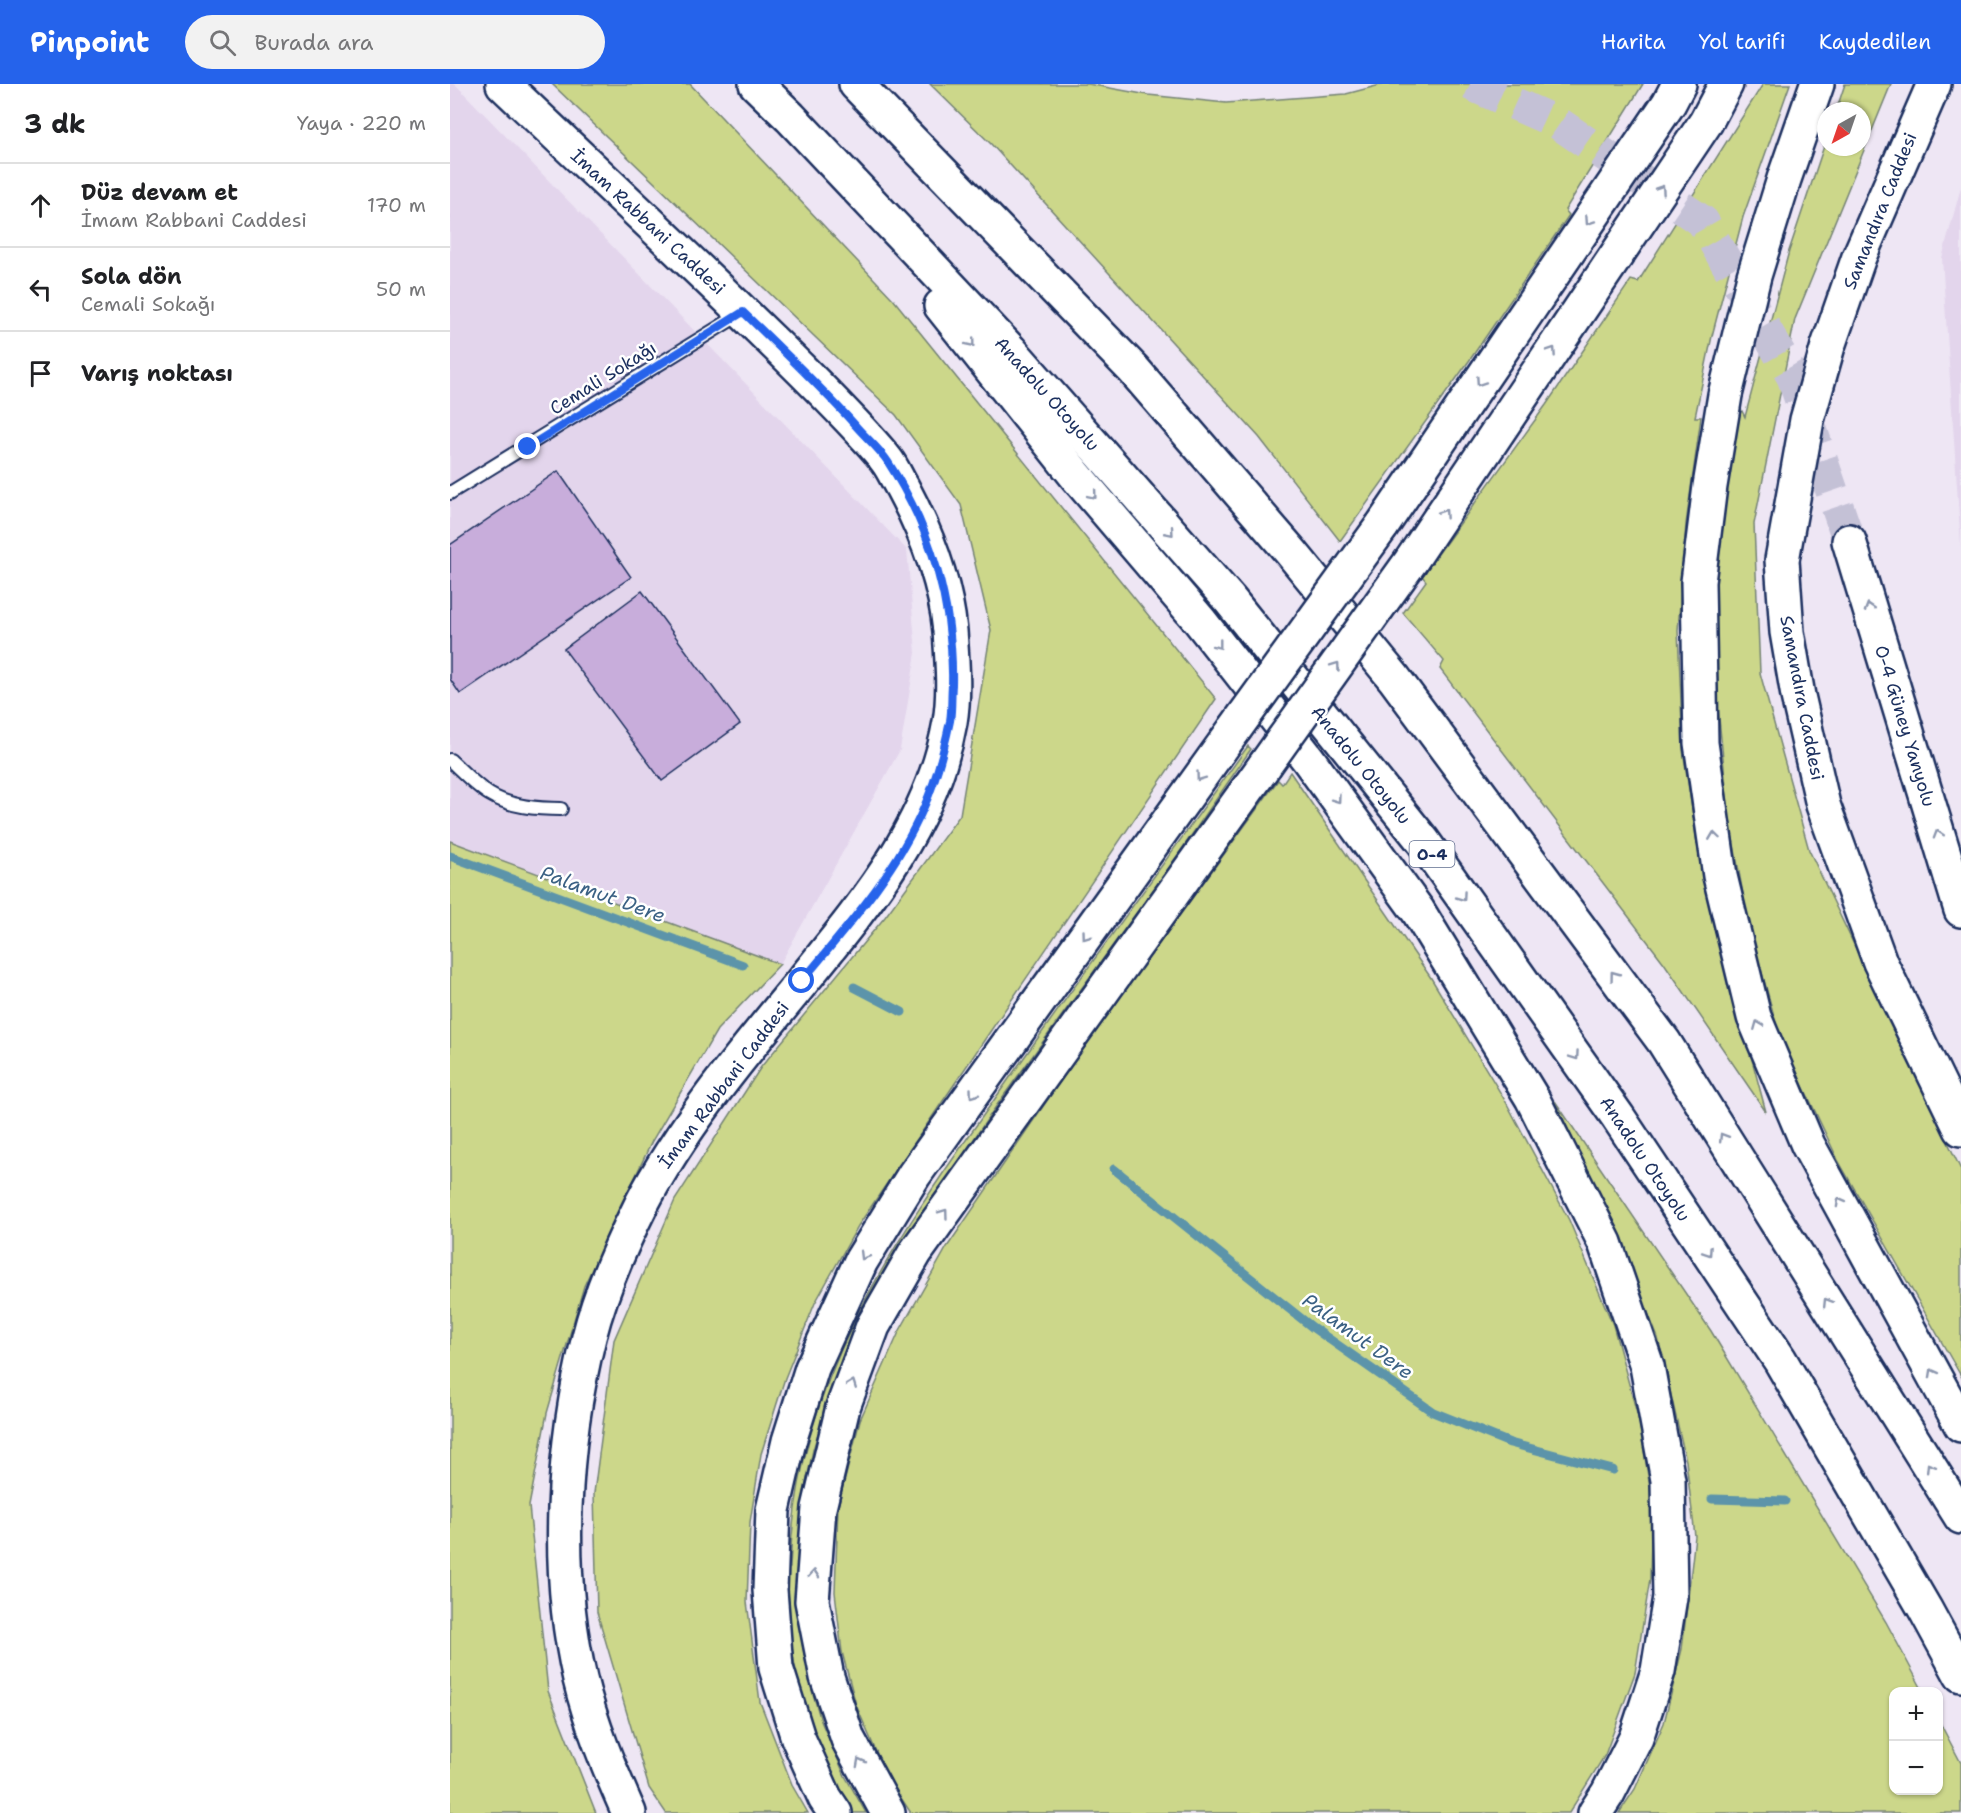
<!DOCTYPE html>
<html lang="tr">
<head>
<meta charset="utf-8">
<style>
  :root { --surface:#fff; --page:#f2f2f2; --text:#202124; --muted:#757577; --line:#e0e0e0; --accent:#2563eb }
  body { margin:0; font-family:"Shantell Sans",sans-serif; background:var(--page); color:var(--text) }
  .controls { position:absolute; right:18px; bottom:18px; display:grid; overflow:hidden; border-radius:12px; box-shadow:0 2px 4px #0004 }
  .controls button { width:54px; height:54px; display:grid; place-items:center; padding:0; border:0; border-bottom:2px solid var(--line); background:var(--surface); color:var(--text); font:30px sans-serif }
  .compass { position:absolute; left:1367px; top:18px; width:54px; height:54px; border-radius:50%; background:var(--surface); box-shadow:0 2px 4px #0004; rotate:220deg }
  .stop { position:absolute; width:18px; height:18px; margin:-14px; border:4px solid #2563eb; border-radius:50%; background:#fff }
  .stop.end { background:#2563eb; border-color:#fff; box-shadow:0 2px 6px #0008 }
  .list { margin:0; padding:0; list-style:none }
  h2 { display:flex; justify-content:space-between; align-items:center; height:78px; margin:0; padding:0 24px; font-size:26px }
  h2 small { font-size:20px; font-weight:400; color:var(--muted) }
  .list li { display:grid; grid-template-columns:39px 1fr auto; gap:18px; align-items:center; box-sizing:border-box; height:84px; padding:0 24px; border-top:2px solid var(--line) }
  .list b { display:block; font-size:22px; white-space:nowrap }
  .list p { margin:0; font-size:20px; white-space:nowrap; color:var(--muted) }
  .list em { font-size:20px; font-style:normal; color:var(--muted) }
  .icon { flex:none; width:33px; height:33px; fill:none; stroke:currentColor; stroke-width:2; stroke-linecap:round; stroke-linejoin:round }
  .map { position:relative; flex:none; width:1511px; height:1729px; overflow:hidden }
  header { display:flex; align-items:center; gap:36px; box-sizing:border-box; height:84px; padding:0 30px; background:var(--accent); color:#fff }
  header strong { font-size:28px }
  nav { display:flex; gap:33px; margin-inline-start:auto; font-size:21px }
  .search { width:420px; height:54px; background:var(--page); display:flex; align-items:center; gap:15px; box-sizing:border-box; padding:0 21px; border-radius:33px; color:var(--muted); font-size:22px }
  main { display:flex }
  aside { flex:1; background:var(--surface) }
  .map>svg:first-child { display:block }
</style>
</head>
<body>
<header>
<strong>Pinpoint</strong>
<div class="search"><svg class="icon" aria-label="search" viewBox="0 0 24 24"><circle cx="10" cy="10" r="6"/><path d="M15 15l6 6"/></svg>Burada ara</div>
<nav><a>Harita</a><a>Yol tarifi</a><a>Kaydedilen</a></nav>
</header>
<main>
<aside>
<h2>3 dk<small>Yaya · 220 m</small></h2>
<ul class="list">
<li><svg class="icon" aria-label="ahead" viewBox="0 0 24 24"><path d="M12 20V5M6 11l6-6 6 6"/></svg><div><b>Düz devam et</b><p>İmam Rabbani Caddesi</p></div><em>170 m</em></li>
<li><svg class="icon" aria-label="left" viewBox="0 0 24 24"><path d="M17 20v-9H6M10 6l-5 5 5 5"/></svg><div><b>Sola dön</b><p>Cemali Sokağı</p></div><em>50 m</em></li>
<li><svg class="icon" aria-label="arrive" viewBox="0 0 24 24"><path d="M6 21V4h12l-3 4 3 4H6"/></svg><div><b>Varış noktası</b></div></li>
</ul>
</aside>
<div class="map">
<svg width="1511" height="1729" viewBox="0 0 1511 1729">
  <rect width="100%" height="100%" fill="#eee6f4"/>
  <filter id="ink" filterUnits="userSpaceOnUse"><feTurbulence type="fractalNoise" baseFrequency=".0167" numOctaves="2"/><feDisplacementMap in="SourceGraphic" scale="12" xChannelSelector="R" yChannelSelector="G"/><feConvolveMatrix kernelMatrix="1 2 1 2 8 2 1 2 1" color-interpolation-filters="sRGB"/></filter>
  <g filter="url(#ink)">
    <g fill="#e3d5ec">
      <polygon points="0,0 5,0 457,466 466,569 450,666 330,880 0,757"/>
      <polygon points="1511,103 1511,463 1492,174"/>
    </g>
    <g fill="#ccd78a" stroke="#748374" stroke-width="1.5">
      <polygon points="102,0 240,0 443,215 766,615 408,1142 365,1219 335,1294 311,1370 300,1438 297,1518 310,1618 343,1703 358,1729 216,1729 199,1704 147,1528 144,1409 164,1256 225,1116 311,983 435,833 510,731 541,546 511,421 446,331"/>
      <polygon points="480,0 638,0 698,11 776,19 896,10 934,0 1193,0 1115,126 1119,131 1019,277 890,457 809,353 541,60"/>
      <polygon points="1313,0 1340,0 1293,133 1262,252 1245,333 1251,333 1236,440 1228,546 1233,666 1251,785 1316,1028 1214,879 990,585 994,577 953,529 976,497 972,492 1096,321 1181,196 1188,198"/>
      <polygon points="1395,0 1441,0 1345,235 1304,440 1310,589 1359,766 1511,1086 1511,1292 1388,1076 1330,953 1299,843 1279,733 1266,605 1264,513 1271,419 1291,325 1295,333 1339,167 1376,56 1376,63 1412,63 1412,27 1386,27"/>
      <path d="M798,662L801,665L716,788L547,1021L462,1146L376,1323L363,1366L354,1409L349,1453L348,1507L351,1553L359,1596L371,1637L395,1692L416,1729H403C372,1676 349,1619 341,1558C338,1534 337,1509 335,1485L340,1484C346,1283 458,1139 568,982C644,875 721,769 798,662Z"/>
      <polygon points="840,688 981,894 1056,1018 1119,1136 1163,1241 1189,1337 1202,1416 1200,1495 1185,1589 1155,1671 1119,1729 461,1729 437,1693 406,1621 392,1568 385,1508 388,1422 410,1336 449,1248 497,1163 633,964 828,696 832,700"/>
      <polygon points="0,757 330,880 267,946 202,1057 134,1202 97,1329 79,1422 98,1607 146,1729 0,1729"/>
      <polygon points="1105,1017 1261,1247 1436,1538 1473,1607 1444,1608 1444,1706 1488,1706 1489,1637 1511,1679 1511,1729 1169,1729 1185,1705 1214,1639 1232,1565 1245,1452 1236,1377 1208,1254 1161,1137"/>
    </g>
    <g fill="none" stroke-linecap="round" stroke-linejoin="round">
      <g stroke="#5b94aa" stroke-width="9">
        <polyline points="0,772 293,881"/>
        <polyline points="404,903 452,928"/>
        <polyline points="664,1085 862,1243 983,1328 1060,1359 1163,1386"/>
        <polyline points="1262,1415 1335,1417"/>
      </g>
    </g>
    <g fill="#c8addb" stroke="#1b2f5e" stroke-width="1.5">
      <polygon points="108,387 181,493 10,610 0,595 0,461"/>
      <polygon points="192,507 290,640 212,697 114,565"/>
    </g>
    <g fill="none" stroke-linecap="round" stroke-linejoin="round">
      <polyline stroke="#c4c1d6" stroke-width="33" stroke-dasharray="33 16" stroke-linecap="butt" points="1020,0 1108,39 1253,138 1343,293 1399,457"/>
      <g stroke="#1b2f5e" stroke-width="16">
        <g id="lane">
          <polyline points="0,409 292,229"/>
          <path d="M0,676C12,687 25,701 39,710C60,723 87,725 111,725"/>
        </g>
      </g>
      <g stroke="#1b2f5e" stroke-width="38">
        <g id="secondary">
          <path d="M53,0C141,84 231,167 317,252C349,283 380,314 410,346C419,356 429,366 437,377C443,385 447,395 452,403C476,448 495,495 500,547C502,576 505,608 500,638C482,741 415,820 351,899C295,967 231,1043 191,1121C171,1161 150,1209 139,1253C112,1361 105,1487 130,1595C141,1641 160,1686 179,1729"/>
          <polyline points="1484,0 1409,173 1378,262 1357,336 1332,476 1337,548 1348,612 1373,721 1430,878 1511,1045"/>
          <polyline points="1399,457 1511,826"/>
        </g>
      </g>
      <g stroke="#1b2f5e" stroke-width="38">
        <g id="highway">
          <polyline points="306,0 340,33 560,266 779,515 973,757 1168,1033 1330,1276 1475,1525 1511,1591"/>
          <polyline points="406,0 683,285 841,468 944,594 1214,958 1511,1433"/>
          <polyline points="1367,0 1334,95 1304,192 1275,311 1260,402 1248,498 1251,659 1270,792 1304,933 1358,1061 1511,1341"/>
          <polyline points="491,222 627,393 750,537 858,675 968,827 1082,1014 1155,1159 1197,1282 1218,1396 1220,1513 1208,1587 1186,1654 1158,1709 1145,1729"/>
          <polyline points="932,442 1219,19 1229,0"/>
          <polyline points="961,477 1256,38 1276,0"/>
          <polyline points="385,1729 375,1714 348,1654 326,1584 320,1506 323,1426 339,1357 362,1284 411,1177 464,1091 784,646"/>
          <polyline points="438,1729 398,1655 377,1593 362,1517 369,1424 393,1323 423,1242 465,1169 815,681"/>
        </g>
      </g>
      <use href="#lane" stroke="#fff" stroke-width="12"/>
      <use href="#secondary" stroke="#fff" stroke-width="33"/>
      <use href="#highway" stroke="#fff" stroke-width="33"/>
      <g stroke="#1b2f5e" stroke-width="38" stroke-linecap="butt">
        <g id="highway-bridge">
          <polyline points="784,646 932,442"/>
          <polyline points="815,681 961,477"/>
        </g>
      </g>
      <use href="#highway-bridge" stroke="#fff" stroke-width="33"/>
    </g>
    <defs><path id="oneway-chevron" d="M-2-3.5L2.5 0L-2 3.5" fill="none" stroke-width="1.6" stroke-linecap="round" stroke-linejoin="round" transform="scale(1.5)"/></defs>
    <g stroke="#8d97ae">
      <use href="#oneway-chevron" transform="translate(1211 105) rotate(-56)"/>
      <use href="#oneway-chevron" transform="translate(1139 137) rotate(124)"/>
      <use href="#oneway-chevron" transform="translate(521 259) rotate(51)"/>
      <use href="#oneway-chevron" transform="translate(1102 267) rotate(-56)"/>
      <use href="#oneway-chevron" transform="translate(1030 298) rotate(124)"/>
      <use href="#oneway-chevron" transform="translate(643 411) rotate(50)"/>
      <use href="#oneway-chevron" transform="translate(994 429) rotate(-56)"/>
      <use href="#oneway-chevron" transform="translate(720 448) rotate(49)"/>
      <use href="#oneway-chevron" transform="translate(1419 523) rotate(-107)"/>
      <use href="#oneway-chevron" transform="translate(768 561) rotate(52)"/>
      <use href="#oneway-chevron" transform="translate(886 582) rotate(-54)"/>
      <use href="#oneway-chevron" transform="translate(750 693) rotate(126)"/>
      <use href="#oneway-chevron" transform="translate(887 715) rotate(54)"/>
      <use href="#oneway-chevron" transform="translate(1488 750) rotate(-107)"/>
      <use href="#oneway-chevron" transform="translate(1264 752) rotate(-98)"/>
      <use href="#oneway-chevron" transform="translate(1012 813) rotate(55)"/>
      <use href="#oneway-chevron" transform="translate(636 852) rotate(126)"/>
      <use href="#oneway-chevron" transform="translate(1164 891) rotate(-127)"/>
      <use href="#oneway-chevron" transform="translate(1308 941) rotate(-112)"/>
      <use href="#oneway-chevron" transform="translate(1125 972) rotate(55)"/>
      <use href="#oneway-chevron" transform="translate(523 1010) rotate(126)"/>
      <use href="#oneway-chevron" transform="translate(1273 1053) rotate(-122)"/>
      <use href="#oneway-chevron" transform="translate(1390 1118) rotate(-119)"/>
      <use href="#oneway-chevron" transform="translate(494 1129) rotate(-54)"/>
      <use href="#oneway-chevron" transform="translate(1258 1168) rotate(56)"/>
      <use href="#oneway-chevron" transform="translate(414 1172) rotate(121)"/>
      <use href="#oneway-chevron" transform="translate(1377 1218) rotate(-122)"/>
      <use href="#oneway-chevron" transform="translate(1483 1289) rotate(-119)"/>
      <use href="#oneway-chevron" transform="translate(402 1300) rotate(-69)"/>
      <use href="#oneway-chevron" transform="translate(1480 1383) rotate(-122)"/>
      <use href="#oneway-chevron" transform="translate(364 1490) rotate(-86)"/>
      <use href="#oneway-chevron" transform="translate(410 1678) rotate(-118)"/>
    </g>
  </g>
  <g fill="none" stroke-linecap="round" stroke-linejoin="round" filter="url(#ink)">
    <path stroke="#2563eb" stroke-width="8" d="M78,363L293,228C331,265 369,301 405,341C415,353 429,364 438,378C481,444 504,522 502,601C501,612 502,625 500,637C494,666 486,696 474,723C446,788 397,843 352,897"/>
  </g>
  <g text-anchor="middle" stroke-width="5" stroke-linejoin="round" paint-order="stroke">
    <rect fill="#fff" stroke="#5f6d8e" stroke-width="1.5" x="959.5" y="757" width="45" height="26" rx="4.5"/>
    <g font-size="16" font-weight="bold" fill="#1b2f5e">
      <text x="982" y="776">O-4</text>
    </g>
    <g font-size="18" fill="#1b2f5e" stroke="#fff">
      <text transform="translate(1430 127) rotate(-68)" y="6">Samandıra Caddesi</text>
      <text transform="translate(198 138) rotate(43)" y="6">İmam Rabbani Caddesi</text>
      <text transform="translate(153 294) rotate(-32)" y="6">Cemali Sokağı</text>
      <text transform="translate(597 310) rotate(48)" y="6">Anadolu Otoyolu</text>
      <text transform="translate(1352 614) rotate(79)" y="6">Samandıra Caddesi</text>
      <text transform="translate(1455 642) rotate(73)" y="6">O-4 Güney Yanyolu</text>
      <text transform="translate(911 681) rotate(51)" y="6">Anadolu Otoyolu</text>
      <text transform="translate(274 1001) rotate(-53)" y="6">İmam Rabbani Caddesi</text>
      <text transform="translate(1195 1075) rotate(56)" y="6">Anadolu Otoyolu</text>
    </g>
    <g font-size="20" font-style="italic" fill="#3b6184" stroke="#fff">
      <text transform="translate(153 810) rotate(20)" y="7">Palamut Dere</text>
      <text transform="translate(908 1252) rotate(36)" y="7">Palamut Dere</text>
    </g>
  </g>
</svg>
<div class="controls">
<button>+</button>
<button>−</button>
</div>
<svg class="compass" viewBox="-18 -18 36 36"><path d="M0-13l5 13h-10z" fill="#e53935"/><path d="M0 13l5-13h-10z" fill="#757577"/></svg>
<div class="stop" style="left:352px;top:897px"></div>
<div class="stop end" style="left:78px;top:363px"></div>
</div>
</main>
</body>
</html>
